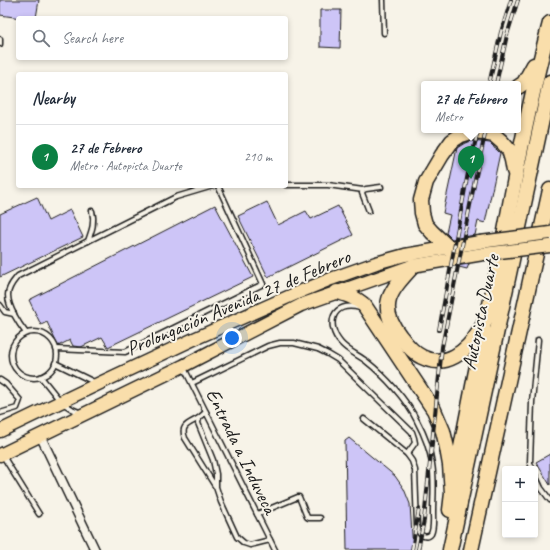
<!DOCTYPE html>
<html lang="en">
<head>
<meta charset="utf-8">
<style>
  :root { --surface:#fff; --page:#f2f2f3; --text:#1f2937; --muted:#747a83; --line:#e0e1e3; --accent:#0b8043 }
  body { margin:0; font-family:Caveat,sans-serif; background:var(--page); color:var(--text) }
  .controls { position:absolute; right:12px; bottom:12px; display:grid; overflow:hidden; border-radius:4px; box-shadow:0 2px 6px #0003 }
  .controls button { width:36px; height:36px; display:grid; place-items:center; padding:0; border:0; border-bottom:1px solid var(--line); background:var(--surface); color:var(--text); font:20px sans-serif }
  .you { position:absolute; left:232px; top:338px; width:14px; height:14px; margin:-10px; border:3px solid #fff; border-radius:50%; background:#1a73e8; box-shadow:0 0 0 6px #1a73e833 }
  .badge { display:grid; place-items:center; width:26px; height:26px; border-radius:50%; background:var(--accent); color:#fff; font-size:13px; font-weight:700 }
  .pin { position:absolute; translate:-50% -33px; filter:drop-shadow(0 1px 2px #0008) }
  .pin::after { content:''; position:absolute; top:21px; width:14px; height:12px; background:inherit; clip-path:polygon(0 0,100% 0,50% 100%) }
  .popup { position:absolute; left:421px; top:81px; width:100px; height:52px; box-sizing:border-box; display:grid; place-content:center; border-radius:4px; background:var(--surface); filter:drop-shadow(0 1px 3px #0005); font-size:13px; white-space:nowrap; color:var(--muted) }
  .popup b { font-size:15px; color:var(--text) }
  .popup::after { content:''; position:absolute; left:50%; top:100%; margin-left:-8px; border:8px solid transparent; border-top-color:var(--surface) }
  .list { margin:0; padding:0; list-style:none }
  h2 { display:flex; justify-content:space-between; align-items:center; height:52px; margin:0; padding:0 16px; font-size:17px }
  h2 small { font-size:13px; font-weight:400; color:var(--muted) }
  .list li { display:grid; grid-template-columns:26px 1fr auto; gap:12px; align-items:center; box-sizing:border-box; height:64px; padding:0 16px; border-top:1px solid var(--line) }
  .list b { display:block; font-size:15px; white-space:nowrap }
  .list p { margin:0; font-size:13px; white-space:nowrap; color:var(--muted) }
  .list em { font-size:13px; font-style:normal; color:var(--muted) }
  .icon { flex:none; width:22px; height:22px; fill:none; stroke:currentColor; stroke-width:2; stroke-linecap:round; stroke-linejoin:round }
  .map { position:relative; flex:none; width:550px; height:550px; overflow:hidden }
  .search { position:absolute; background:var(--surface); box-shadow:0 2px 6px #0003; left:16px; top:16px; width:272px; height:44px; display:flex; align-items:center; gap:10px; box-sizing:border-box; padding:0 14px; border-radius:4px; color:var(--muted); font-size:15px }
  .panel { position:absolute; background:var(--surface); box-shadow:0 2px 6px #0003; left:16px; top:72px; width:272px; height:116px; border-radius:4px }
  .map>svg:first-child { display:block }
</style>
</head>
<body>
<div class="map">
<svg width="550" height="550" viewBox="0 0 550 550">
  <rect width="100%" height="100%" fill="#f7f3e8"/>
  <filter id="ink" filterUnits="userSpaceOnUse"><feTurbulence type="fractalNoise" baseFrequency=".025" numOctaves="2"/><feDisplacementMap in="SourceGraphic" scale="8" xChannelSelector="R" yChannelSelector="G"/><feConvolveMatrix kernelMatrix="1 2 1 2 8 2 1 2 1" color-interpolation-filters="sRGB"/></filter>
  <g filter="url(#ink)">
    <g fill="#cdc5f7" stroke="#1c1c1c">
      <polygon points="0,0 39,0 36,18 21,18 0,15"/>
      <polygon points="320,10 341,10 340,48 320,47"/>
      <polygon points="472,141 490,143 494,147 494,148 496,149 500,153 485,223 478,221 475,235 452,239 446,233 450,215 443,213 457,148 465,143"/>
      <polygon points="37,197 48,221 70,210 83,237 0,277 0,214"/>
      <polygon points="267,202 278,225 306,211 311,219 338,206 353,235 268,277 238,216"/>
      <polygon points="215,205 253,277 108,347 102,337 81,347 73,346 70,340 58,346 47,322 41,325 29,300"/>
      <polygon points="469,264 467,269 455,266"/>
      <polygon points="349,438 395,476 404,489 410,504 413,550 347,550 345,441"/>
      <polygon points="550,454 550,485 536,462"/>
    </g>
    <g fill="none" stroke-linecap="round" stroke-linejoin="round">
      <g stroke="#1c1c1c" stroke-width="7">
        <g id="lane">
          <polyline points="383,0 384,33"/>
          <polyline points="0,39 0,44"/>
          <polyline points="286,185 328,185 363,190"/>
          <polyline points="369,211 362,193 363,190 366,189 381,187"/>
          <path d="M88,241C92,230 95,222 92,211"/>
          <polyline points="0,305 5,312 14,314"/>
          <path d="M360,308C332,300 325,325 341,343C348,351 358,355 366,361C385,376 407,400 417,421C424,434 430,449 432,464C435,480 433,497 433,513C433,519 434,528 431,534C428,538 421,537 419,532C418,530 418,528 417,526L415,470L412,461L407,454L364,419"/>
          <circle cx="34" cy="355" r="23"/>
          <path d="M26,333C19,324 8,307 8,295C8,287 14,281 18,276L176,197L213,186"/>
          <polyline points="56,349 125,352 263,284 218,186"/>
          <polyline points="55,363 96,383"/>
          <polyline points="184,368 275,550"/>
          <polyline points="41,377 61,402 72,409 81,413"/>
          <polyline points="0,380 6,384 20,400 17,408 0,413"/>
          <polyline points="192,383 268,346 280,343 294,343 318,349 328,354 338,360 412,432 414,438 415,443 407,454"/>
          <polyline points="206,412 199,418 198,423 213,460 216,474 216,487 221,502 237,537 244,543 250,545 270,540"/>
          <path d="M199,418C189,424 180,425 185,438L215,486"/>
          <polyline points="3,456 39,514"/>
          <polyline points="533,469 530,463 532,402 538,340"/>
          <polyline points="535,475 541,488 550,500"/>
          <polyline points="257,514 298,497 299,497 307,517 309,518 320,518"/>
        </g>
      </g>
      <g stroke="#1c1c1c" stroke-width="11">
        <polyline id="street" points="40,435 95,550"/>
      </g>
      <g stroke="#1c1c1c" stroke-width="15">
        <g id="primary">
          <polyline points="0,431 98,384 194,339 297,293 331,279 376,263 405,255 480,242"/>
          <polyline points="0,455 183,366 301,305 412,266 483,254"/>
        </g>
      </g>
      <g stroke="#1c1c1c" stroke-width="17">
        <g id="highway">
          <polyline points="518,87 524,83 534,65"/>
          <polyline points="449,248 432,232 425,224 422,213 421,200 426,182 442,155 452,141 461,135 471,132 483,133 494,135 502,142 509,150 512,160 514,171"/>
          <path d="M413,266C391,290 376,306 400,336C406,344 413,353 422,357C446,369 467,351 479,332C481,328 484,325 485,321C489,313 490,303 492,295C498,268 503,242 508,215C520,150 533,86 550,23"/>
          <path d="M337,292C349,295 354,297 364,305L434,410L443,431L447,448L450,465L452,493L450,510"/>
          <polyline points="455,478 484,330"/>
          <polyline points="450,550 550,82"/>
          <polyline points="471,550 550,190"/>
        </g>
      </g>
      <use href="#lane" stroke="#f7f3e8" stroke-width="4"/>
      <use href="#street" stroke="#f7f3e8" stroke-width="8"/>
      <use href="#primary" stroke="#f9deab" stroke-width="12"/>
      <use href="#highway" stroke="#f9deab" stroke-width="14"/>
      <g stroke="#1c1c1c" stroke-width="4">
        <g id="rail">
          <polyline points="489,84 501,32 511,0"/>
          <polyline points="496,84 507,35 518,0"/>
          <polyline points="439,330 467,178 478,130"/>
          <polyline points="412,550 419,509"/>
          <polyline points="418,550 424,520 442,347 475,180 486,130"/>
        </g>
      </g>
      <use href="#rail" stroke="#f7f3e8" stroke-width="2.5" stroke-dasharray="8" stroke-linecap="butt"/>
      <g stroke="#1c1c1c" stroke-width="15" stroke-linecap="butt">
        <g id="primary-bridge">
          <polyline points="480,242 550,233"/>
          <polyline points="483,254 550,246"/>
        </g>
      </g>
      <use href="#primary-bridge" stroke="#f9deab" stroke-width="12"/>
    </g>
  </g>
  <g text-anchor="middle" stroke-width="4" stroke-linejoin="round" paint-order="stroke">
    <g font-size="20" fill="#1c1c1c" stroke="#f7f3e8">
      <text transform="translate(238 302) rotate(-23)" y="7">Prolongación Avenida 27 de Febrero</text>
      <text transform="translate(480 312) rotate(-78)" y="7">Autopista Duarte</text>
      <text transform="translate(242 451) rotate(64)" y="7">Entrada a Induveca</text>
    </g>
  </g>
</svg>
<div class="controls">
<button>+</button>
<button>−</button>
</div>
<div class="you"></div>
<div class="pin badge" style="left:471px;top:179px">1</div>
<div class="popup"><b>27 de Febrero</b>Metro</div>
<div class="search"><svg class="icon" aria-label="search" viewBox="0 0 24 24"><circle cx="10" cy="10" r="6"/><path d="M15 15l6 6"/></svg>Search here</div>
<section class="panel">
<h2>Nearby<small></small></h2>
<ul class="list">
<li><span class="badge">1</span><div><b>27 de Febrero</b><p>Metro · Autopista Duarte</p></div><em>210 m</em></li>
</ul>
</section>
</div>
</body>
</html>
